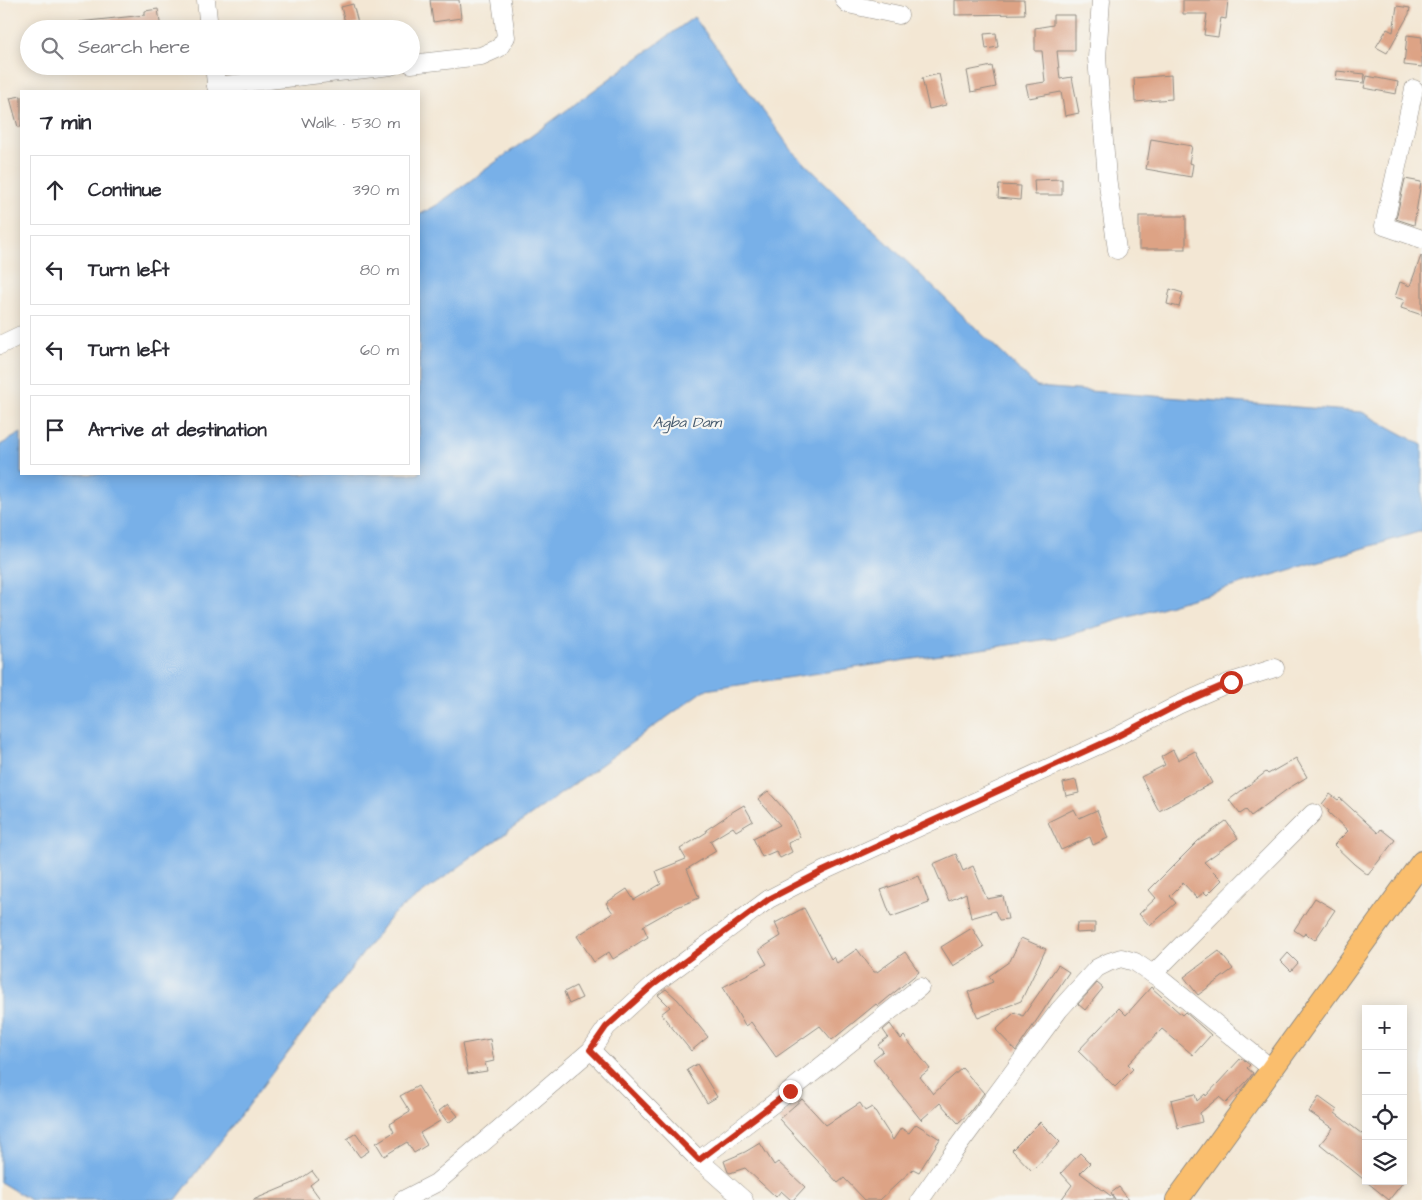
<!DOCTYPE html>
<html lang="en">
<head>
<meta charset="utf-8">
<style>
  :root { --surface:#fff; --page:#f7f7f7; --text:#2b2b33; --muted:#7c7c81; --line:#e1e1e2 }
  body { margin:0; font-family:"Architects Daughter",sans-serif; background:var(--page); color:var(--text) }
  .controls { position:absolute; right:15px; bottom:15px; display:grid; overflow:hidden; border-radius:0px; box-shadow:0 2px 12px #0003 }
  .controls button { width:45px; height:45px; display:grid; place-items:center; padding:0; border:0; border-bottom:1px solid var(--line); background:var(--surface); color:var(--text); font:25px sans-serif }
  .stop { position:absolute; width:15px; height:15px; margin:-11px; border:4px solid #c8321e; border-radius:50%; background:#fff }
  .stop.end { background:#c8321e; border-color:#fff; box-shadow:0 1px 5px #0008 }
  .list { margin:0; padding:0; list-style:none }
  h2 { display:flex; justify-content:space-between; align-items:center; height:65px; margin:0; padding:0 20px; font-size:21px }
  h2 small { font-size:16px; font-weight:400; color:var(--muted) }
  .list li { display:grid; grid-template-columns:32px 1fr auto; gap:15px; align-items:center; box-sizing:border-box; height:70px; margin:0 10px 10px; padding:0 10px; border:1px solid var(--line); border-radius:0px }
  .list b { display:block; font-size:19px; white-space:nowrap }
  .list em { font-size:16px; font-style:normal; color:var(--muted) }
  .icon { flex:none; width:28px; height:28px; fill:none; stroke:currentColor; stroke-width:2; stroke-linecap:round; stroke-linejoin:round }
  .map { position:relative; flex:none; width:1422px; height:1200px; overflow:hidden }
  .search { position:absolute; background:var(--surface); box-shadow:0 2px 12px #0003; left:20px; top:20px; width:400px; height:55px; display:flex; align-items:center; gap:12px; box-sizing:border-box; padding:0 18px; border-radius:28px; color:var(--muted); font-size:19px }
  .panel { position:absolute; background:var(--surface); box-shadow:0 2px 12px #0003; left:20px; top:90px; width:400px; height:385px; border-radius:0px }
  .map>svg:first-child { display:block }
</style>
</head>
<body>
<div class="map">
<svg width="1422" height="1200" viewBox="0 0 1422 1200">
  <rect width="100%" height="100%" fill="#f6f6f2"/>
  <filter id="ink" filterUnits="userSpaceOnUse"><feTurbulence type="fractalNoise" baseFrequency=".02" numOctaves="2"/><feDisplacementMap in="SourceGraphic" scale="10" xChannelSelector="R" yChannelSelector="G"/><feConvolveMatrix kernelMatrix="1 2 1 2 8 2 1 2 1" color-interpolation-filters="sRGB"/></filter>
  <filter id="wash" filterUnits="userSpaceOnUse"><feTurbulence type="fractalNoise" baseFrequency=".0096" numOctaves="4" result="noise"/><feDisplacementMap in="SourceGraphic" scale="20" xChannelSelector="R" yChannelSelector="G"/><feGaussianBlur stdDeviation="1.12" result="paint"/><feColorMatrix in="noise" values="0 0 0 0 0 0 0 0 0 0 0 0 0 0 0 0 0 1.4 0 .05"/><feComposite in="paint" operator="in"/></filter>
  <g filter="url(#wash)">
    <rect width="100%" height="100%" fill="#f3e7d4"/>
    <polygon fill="#78b0e8" stroke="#526e8a" points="694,17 794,153 1037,387 1362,412 1422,445 1422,531 1062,637 705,690 392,915 176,1200 30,1200 0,1182 0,445 21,433 21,474 419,474 419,215 437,205"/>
    <g id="blocks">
      <g fill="#dda385">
        <polygon points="430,0 459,0 461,18 433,22"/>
        <polygon points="955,0 1024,0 1025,14 955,15"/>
        <polygon points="1183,0 1228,0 1226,19 1221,18 1218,37 1204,35 1207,14 1183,14"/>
        <polygon points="353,4 358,23 346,26 341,7"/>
        <polygon points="1397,6 1410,8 1409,14 1387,53 1376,47 1387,29 1393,32"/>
        <polygon points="158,9 161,29 147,29 146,24 106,29 78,29 78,22 145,15 145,11"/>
        <polygon points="1053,15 1075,15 1075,51 1057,51 1060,79 1072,77 1079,113 1065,116 1061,92 1029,98 1026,85 1045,82 1042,51 1035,51 1035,28 1053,25"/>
        <polygon points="996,33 998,47 986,49 984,34"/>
        <polygon points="1407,35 1422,37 1422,67 1404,65"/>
        <polygon points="992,66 996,87 971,92 967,71"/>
        <polygon points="1337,71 1365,74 1364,83 1336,80"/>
        <polygon points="939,74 946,105 929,109 922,78"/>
        <polygon points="1171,75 1172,99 1135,102 1134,78"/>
        <polygon points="1367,76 1398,82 1396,94 1364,88"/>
        <polygon points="21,96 21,127 18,127 10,98"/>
        <polygon points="1151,139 1192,146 1189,163 1193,164 1191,177 1146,169"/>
        <polygon points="1062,179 1062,195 1035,195 1034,180"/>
        <polygon points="1405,179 1421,182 1414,225 1396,219"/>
        <polygon points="999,185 1021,186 1020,200 998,198"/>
        <rect x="1139" y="216" width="47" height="33"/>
        <polygon points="1421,256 1422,257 1422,315 1401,308 1404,300 1395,297 1400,282 1410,286"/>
        <polygon points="1170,289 1183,293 1179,307 1167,304"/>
        <polygon points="1173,750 1178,760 1195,751 1212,783 1159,811 1141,777 1165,765 1161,757"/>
        <polygon points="1296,758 1307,777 1289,788 1251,816 1246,810 1240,814 1229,800 1266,772 1268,774"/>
        <polygon points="1076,780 1079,793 1066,796 1063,783"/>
        <polygon points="768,791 790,816 800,837 788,843 792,852 780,858 776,851 762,857 753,838 780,825 758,799"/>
        <polygon points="1330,794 1338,800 1340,798 1378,833 1381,829 1395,840 1368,875 1354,864 1334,845 1348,831 1328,812 1329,810 1322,804"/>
        <polygon points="744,805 753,821 736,831 733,827 710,841 716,851 687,869 699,898 675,908 643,926 648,937 613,959 609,952 594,962 577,936 613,913 606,903 627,889 634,900 661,884 656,871 686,859 680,849 707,832 706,830 727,816 727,815"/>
        <polygon points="1074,809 1079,818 1097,810 1108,838 1093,845 1090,837 1061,850 1048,822"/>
        <polygon points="1226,821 1238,838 1204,862 1222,880 1207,895 1204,892 1197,898 1183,883 1170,896 1176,903 1150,926 1139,914 1156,898 1149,890 1198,841"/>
        <polygon points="956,854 963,871 973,866 987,899 1003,896 1008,919 999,920 995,911 971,918 966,893 949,901 933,864"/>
        <polygon points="919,876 929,903 891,917 881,890"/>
        <polygon points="1315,898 1335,910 1315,940 1305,933 1303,936 1294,930"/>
        <polygon points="804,908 831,959 833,957 837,963 857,949 874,972 877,972 905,952 919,972 878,1006 876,1004 832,1040 820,1026 776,1057 751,1022 745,1026 723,987 767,964 759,950 781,936 775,923"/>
        <polygon points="1077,923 1095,923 1095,932 1076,933"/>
        <polygon points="972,928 984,947 953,966 941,947"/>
        <polygon points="1021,938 1046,949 1021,1001 978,1018 968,992 993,982 989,976 1010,961"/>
        <polygon points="1219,951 1233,969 1198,995 1184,977"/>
        <polygon points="1288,953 1298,963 1291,971 1281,961"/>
        <polygon points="1058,965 1069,972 1016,1051 996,1030 1015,1012 1023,1016"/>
        <polygon points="1097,983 1103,988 1085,1010 1078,1004"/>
        <polygon points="576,986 582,998 569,1004 564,992"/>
        <polygon points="1151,987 1182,1015 1185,1012 1211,1035 1193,1055 1162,1029 1128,1064 1133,1069 1115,1087 1078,1051 1119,1008 1126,1015"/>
        <polygon points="666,989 678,1000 708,1037 691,1051 661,1014 670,1007 658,995"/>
        <polygon points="890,1024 901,1039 904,1036 930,1069 920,1077 933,1094 962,1068 984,1093 970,1112 958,1123 940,1103 921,1120 873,1059 883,1051 878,1045 888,1037 883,1030"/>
        <polygon points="490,1039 494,1061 485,1063 487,1071 468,1074 462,1044"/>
        <polygon points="1241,1058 1250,1065 1247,1068 1253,1073 1248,1080 1226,1103 1219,1097 1200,1113 1202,1122 1178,1128 1171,1100 1195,1094 1197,1101 1205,1094 1206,1096"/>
        <polygon points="697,1064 717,1097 707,1103 687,1070"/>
        <polygon points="418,1086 440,1121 420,1133 427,1145 414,1153 407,1142 384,1156 376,1143 394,1132 390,1124 410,1112 400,1096"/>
        <polygon points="1319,1097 1337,1110 1335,1113 1366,1137 1366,1181 1404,1181 1389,1200 1320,1144 1333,1128 1309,1112"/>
        <polygon points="802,1099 826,1125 860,1103 865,1111 872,1107 893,1140 901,1128 909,1133 916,1124 940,1139 919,1172 913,1169 880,1200 865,1200 844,1178 838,1183 779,1119"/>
        <polygon points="448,1104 458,1116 448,1123 439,1111"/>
        <polygon points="1040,1122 1060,1142 1032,1171 1012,1150"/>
        <polygon points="356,1133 369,1151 360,1157 347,1139"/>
        <polygon points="760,1143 774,1165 778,1162 805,1187 793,1200 791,1200 781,1191 776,1197 745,1168 730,1173 728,1172 724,1161 745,1152"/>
        <polygon points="1080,1153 1090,1163 1080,1173 1115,1199 1111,1193 1119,1187 1129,1200 1061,1200 1072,1185 1061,1173"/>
        <polygon points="312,1171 318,1179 310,1185 321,1200 253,1200 296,1182"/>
      </g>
    </g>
  </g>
  <g filter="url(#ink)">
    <use href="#blocks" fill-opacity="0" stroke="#8f8980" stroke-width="1"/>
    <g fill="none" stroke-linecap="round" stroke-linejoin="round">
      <g stroke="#8f8980" stroke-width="19">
        <g id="minor">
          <polyline points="206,0 209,29"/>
          <polyline points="844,0 848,4 899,15"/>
          <polyline points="1101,0 1097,58 1107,177 1117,250"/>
          <polyline points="411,64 481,56 499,48 506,37 501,0"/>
          <polyline points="214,66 217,91"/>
          <polyline points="216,86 391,66"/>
          <polyline points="1414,89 1384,226 1422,239"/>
          <polyline points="0,345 21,335"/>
          <polyline points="1153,974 1313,813"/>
          <polyline points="591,1050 699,1160 744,1200"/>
          <polyline points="699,1160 790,1091 920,987"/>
          <polyline points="403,1200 436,1183 591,1050 607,1027 653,985 769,899 823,871 1114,738 1178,705 1231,682 1275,668"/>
          <polyline points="920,1200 950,1157 1059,1010 1097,968 1109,962 1121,958 1135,962 1163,981 1272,1069"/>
        </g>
      </g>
      <g stroke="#8f8980" stroke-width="24">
        <polyline id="major" points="1177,1200 1422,862"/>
      </g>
      <use href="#minor" stroke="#fff" stroke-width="18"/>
      <use href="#major" stroke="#fabe6d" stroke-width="22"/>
    </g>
  </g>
  <g fill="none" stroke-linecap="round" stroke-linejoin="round" filter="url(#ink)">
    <polyline stroke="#c8321e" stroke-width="6" points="790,1091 699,1160 590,1050 606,1027 653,985 769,899 823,871 1114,738 1178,705 1231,682"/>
  </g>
  <g text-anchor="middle" stroke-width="4.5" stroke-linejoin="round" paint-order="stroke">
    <g font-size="15" font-style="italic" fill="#465a6d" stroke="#f6f6f2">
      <text x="687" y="427">Agba Dam</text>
    </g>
  </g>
</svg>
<div class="controls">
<button>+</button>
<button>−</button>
<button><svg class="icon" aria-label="locate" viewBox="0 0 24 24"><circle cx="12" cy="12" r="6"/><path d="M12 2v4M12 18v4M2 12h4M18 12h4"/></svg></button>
<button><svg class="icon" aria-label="layers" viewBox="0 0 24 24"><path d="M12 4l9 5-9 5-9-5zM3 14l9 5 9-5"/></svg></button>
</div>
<div class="stop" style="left:1231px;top:682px"></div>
<div class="stop end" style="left:790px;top:1091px"></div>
<div class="search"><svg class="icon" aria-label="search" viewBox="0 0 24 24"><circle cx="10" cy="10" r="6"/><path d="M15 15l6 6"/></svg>Search here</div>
<section class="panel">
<h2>7 min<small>Walk · 530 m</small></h2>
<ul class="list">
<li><svg class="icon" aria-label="ahead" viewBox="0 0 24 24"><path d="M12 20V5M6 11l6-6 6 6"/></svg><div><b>Continue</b></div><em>390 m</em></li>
<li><svg class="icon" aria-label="left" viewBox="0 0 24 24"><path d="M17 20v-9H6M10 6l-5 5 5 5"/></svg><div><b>Turn left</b></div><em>80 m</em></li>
<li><svg class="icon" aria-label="left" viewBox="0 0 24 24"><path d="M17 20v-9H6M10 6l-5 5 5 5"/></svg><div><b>Turn left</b></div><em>60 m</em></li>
<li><svg class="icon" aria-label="arrive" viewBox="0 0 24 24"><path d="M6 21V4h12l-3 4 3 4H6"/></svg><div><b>Arrive at destination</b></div></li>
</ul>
</section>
</div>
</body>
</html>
